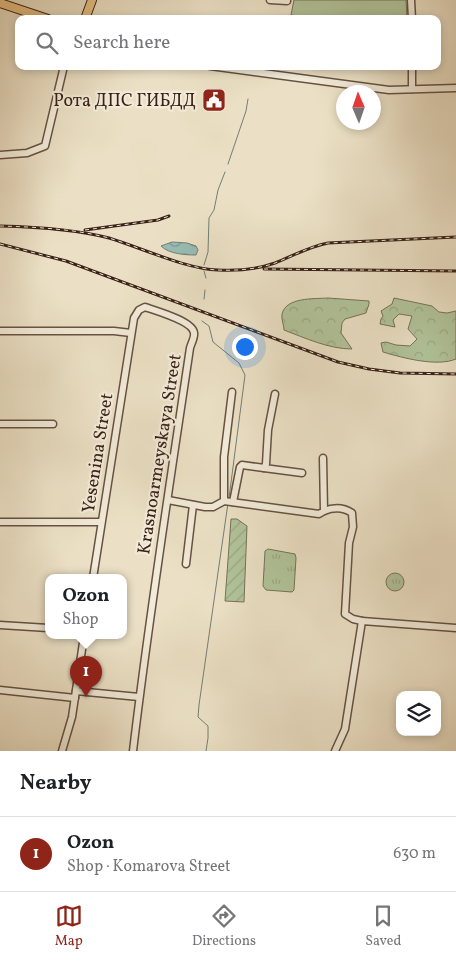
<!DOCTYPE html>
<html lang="en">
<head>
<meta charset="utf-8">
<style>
  :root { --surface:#fff; --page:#f6f6f6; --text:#202124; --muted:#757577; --line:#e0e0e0; --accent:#8f2418 }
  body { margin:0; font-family:Vollkorn,serif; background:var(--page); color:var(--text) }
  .controls { position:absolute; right:15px; bottom:15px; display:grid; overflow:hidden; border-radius:10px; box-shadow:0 2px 8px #0003 }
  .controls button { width:45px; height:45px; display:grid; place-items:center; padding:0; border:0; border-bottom:1px solid var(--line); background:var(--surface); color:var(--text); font:25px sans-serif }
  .compass { position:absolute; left:336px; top:85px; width:45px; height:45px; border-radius:50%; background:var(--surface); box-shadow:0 2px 8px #0003; rotate:358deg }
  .you { position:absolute; left:244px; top:346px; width:18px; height:18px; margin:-12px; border:4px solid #fff; border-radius:50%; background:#1a73e8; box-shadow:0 0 0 8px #1a73e833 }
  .badge { display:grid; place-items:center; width:32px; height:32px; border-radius:50%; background:var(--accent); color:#fff; font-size:16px; font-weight:700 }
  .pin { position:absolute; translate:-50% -41px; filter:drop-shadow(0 1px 2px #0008) }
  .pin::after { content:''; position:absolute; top:26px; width:18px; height:15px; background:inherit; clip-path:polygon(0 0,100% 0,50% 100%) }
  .popup { position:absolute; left:45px; top:574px; width:82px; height:65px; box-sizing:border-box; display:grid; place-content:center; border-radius:10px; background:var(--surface); filter:drop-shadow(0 1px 4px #0005); font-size:16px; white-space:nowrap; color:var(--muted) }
  .popup b { font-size:19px; color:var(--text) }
  .popup::after { content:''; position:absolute; left:50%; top:100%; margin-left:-10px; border:10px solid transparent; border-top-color:var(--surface) }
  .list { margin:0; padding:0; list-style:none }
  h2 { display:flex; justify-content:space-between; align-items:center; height:65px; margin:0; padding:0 20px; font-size:21px }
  h2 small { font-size:16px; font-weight:400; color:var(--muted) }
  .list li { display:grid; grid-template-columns:32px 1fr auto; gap:15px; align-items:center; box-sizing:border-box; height:75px; padding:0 20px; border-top:1px solid var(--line) }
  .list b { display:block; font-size:19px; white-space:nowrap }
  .list p { margin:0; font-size:16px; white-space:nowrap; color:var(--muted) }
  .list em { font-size:16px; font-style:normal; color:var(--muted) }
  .icon { flex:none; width:28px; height:28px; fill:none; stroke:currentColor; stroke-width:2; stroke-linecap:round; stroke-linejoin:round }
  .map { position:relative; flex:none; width:456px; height:751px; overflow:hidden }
  .search { position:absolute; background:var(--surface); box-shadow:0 2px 8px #0003; left:15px; right:15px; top:15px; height:55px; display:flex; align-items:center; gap:12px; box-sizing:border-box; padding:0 18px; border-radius:10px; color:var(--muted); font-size:19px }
  .sheet { height:140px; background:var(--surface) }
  nav { display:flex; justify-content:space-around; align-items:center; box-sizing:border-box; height:70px; border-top:1px solid var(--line); background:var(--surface); font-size:14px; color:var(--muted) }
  nav a { display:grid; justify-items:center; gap:2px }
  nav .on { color:var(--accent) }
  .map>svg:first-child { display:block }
</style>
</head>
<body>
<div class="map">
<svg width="456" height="751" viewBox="0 0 456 751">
  <defs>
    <pattern id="grass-tufts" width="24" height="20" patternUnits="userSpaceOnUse" patternTransform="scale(1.25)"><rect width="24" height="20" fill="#b1c39a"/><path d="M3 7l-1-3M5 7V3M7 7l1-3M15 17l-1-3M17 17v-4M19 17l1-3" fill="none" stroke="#99a784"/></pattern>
    <pattern id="forest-crowns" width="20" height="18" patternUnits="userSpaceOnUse" patternTransform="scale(1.25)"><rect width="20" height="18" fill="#b1c39a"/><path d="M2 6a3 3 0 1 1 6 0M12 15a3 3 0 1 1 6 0" fill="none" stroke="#99a784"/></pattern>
    <pattern id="garden-furrows" width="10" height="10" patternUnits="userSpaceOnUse" patternTransform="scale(1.25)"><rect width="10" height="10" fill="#b1c39a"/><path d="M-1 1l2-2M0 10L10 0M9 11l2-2" fill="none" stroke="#99a784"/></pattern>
    <pattern id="water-waves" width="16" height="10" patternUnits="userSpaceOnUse" patternTransform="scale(1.25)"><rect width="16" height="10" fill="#98bdb4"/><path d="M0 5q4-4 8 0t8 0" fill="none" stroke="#7d9991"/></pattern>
  </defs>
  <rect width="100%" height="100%" fill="#ebe0c5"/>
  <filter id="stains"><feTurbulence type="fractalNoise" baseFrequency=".004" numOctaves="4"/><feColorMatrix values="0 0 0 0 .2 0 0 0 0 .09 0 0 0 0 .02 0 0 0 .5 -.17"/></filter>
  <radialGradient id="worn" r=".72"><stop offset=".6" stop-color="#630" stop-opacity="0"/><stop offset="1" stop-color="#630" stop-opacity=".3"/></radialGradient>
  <g fill="url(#grass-tufts)" stroke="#767259">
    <polygon points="268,549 295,554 296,558 294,590 292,592 266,590 263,586 265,551"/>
    <circle cx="395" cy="582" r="9"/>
  </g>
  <g fill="url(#forest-crowns)" stroke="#767259">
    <path d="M328,298L369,301V304L366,313L345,319L342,323L341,333L352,349C329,349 305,338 284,330C284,325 281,319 282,314C286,297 314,299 328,298Z"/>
    <path d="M394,298L432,306L439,312L447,313L456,311V359C437,367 403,358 383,352L381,343L386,342L396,345L410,346L417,339L408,329L412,316L399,314L393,320L395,327L380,324L381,319L383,316L381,311L392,304Z"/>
  </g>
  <polygon fill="url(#garden-furrows)" stroke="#767259" points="231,519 237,519 247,526 244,602 225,601"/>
  <polygon fill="#b1c39a" stroke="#767259" points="294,0 406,0 407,19 304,19 302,17 291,15"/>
  <path fill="url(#water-waves)" stroke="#727f76" d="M172,242L187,243L196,246L198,250L196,255C185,255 169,254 161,246Z"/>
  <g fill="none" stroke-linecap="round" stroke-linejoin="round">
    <g stroke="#727f76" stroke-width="1">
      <polyline points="228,164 246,111 248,99"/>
      <polyline points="204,265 208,252 209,218 214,210 218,190 225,172"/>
      <polyline points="204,271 206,278"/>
      <polyline points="204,299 205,290"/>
      <polyline points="202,321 209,326 213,342 239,363 245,375 229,498"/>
      <polyline points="206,751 208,738 208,726 198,717 199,705 228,503"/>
    </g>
    <g stroke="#665243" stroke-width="9">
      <g id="minor">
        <polyline points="270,0 287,1"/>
        <polyline points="411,0 412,19"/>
        <polyline points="210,66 389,90 456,88"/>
        <polyline points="412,66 412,89"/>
        <polyline points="0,155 27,153 45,146 64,66"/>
        <polyline points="0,331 114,331 131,333"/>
        <polyline points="0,424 53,424"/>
        <polyline points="264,468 302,473"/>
        <polyline points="168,500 205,507 213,507 224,501 319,514 324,511 323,458"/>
        <polyline points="224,501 224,457 232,392"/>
        <polyline points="233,502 240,467 242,465 264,468 266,464 268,430 275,394"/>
        <path d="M324,511C334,507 343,507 352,513L353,527L349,543L345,614L353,619L362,621"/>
        <polyline points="0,522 101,522"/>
        <polyline points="186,564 193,505"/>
        <path d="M93,578L134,318L139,310L145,307C156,311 193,321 194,333C195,337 191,344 190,348C170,482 149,616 133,751"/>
        <polyline points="0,625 48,628"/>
        <polyline points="0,690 75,698"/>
        <polyline points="76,691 139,697"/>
        <polyline points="62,751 72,717 84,636"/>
        <polyline points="335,751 345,729 362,621 456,628"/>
      </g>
    </g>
    <g stroke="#3a2218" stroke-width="10">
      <g id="major">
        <polyline points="0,3 48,19"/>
        <polyline points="85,19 92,0"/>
      </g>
    </g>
    <use href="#minor" stroke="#f2ebd9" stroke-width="6"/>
    <use href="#major" stroke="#e6c082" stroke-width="8"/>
    <g stroke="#3a2218" stroke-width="3">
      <g id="rail">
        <path d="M0,226C36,227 75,229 109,238C142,248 186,269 218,270C236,271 258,269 275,263C293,256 308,247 328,243L456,237"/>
        <polyline points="85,230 158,220 169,216"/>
        <polyline points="0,244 66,261 338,362 369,369 400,373 456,374"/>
        <polyline points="264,269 456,271"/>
      </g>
    </g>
    <use href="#rail" stroke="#f2ebd9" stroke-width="1" stroke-dasharray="4" stroke-linecap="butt"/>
  </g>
  <defs>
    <g id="civic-square" transform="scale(1.25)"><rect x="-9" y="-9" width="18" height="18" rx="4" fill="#8f2418" stroke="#f2ebd9"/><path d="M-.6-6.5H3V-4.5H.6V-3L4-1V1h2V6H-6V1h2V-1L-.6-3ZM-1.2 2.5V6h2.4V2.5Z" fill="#fff"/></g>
  </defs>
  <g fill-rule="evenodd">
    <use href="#civic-square" x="214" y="100"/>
  </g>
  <g text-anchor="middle" stroke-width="4.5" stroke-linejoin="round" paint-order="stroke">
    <g font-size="18" fill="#3a2218" stroke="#f2ebd9" text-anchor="end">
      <text x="196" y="106">Рота ДПС ГИБДД</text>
    </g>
    <g font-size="18" fill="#3a2218" stroke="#f2ebd9">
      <text transform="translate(97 453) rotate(-81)" y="6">Yesenina Street</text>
      <text transform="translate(159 454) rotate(-81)" y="6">Krasnoarmeyskaya Street</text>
    </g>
  </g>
  <rect width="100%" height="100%" filter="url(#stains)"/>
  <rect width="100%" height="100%" fill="url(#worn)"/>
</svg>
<div class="controls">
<button><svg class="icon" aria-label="layers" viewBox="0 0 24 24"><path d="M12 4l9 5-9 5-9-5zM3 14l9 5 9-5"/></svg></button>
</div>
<svg class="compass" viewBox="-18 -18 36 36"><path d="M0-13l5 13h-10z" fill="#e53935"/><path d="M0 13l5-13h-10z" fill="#757577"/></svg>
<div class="you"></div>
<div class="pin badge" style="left:86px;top:697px">1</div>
<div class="popup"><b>Ozon</b>Shop</div>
<div class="search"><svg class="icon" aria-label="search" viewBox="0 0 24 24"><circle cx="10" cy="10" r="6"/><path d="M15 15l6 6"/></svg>Search here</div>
</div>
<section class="sheet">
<h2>Nearby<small></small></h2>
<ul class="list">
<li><span class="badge">1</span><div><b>Ozon</b><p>Shop · Kоmarova Street</p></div><em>630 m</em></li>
</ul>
</section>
<nav>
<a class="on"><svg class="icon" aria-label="map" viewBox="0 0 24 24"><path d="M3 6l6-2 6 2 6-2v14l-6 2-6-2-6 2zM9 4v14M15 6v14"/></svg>Map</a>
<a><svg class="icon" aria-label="directions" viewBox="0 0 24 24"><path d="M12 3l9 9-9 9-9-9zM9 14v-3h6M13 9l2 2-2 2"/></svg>Directions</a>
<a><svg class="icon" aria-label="saved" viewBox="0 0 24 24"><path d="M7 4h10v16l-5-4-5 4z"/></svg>Saved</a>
</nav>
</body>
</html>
